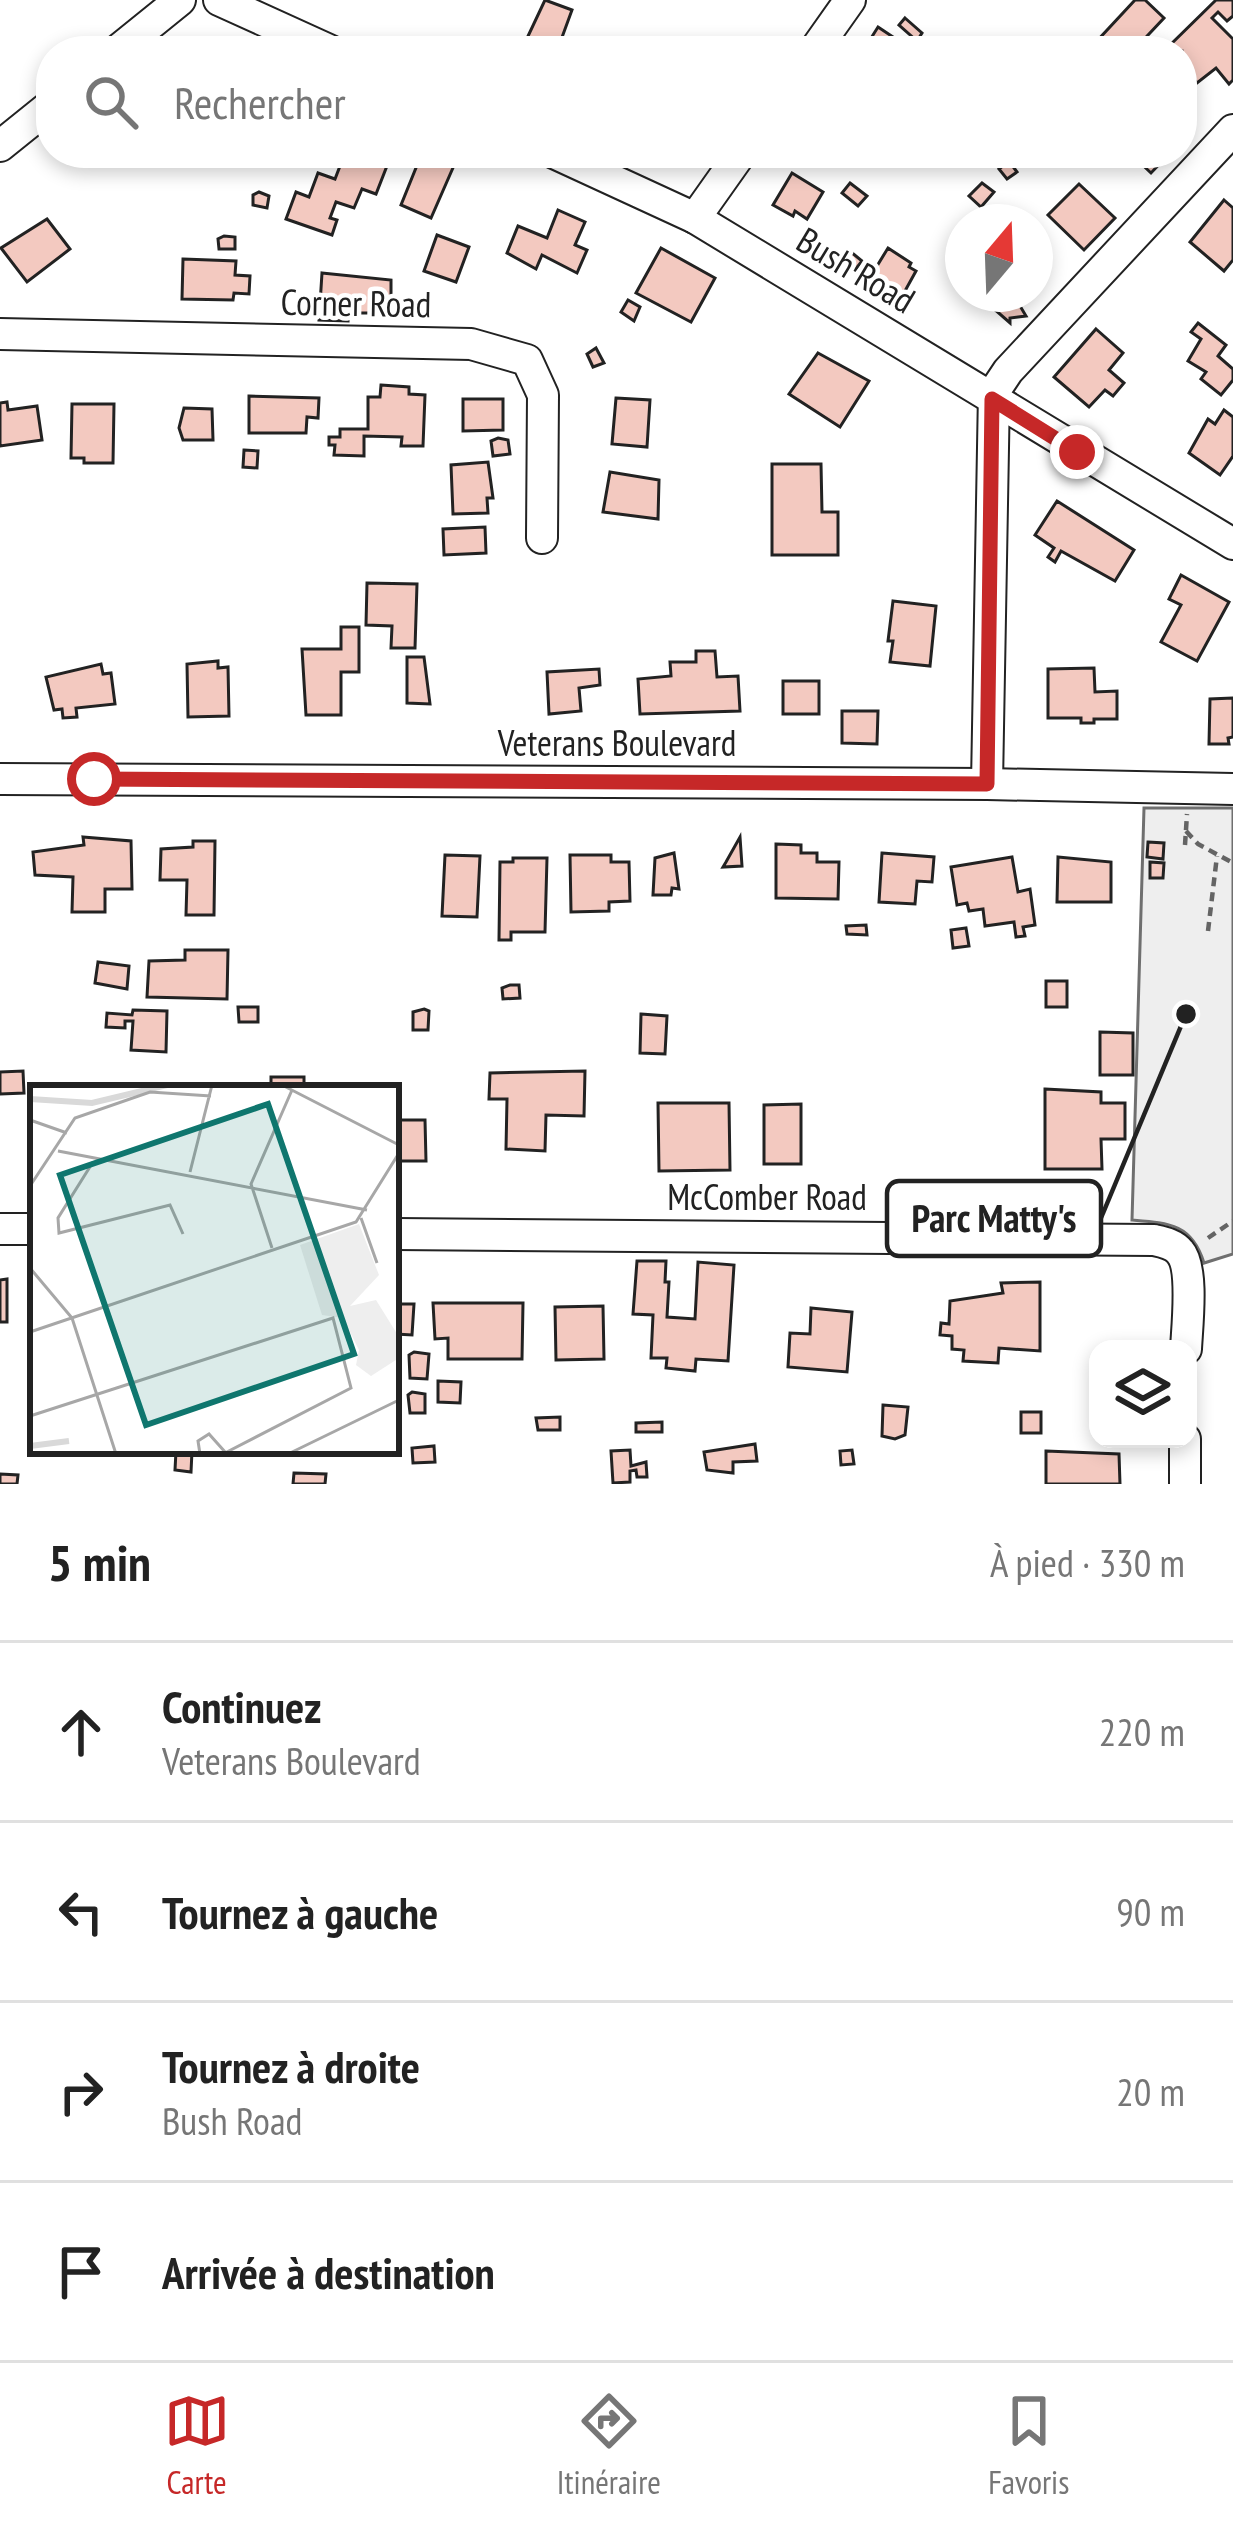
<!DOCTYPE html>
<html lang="fr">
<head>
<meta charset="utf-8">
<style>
  :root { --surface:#fff; --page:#f6f6f6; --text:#222; --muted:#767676; --line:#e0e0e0; --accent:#c62828 }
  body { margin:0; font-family:"PT Sans Narrow",sans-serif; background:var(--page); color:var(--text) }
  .controls { position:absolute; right:36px; bottom:36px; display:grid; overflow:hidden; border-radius:24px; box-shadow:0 6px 18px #0003 }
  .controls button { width:108px; height:108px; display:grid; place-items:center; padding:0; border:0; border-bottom:3px solid var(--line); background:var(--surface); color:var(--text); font:60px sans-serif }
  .compass { position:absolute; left:945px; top:204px; width:108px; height:108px; border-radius:50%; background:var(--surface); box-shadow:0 6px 18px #0003; rotate:19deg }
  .stop { position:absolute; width:36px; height:36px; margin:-27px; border:9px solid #c62828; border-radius:50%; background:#fff }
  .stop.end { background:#c62828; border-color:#fff; box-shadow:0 3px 12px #0008 }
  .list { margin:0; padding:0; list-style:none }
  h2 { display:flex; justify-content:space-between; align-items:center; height:156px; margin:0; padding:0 48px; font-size:51px }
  h2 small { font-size:39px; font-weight:400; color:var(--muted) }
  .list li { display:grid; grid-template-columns:78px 1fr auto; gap:36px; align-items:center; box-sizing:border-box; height:180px; padding:0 48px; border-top:3px solid var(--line) }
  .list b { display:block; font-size:45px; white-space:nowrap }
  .list p { margin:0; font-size:39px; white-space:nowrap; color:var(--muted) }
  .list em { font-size:39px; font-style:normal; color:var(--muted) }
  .icon { flex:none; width:66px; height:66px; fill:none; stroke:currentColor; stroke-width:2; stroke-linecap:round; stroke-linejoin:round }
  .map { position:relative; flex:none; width:1233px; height:1484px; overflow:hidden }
  .search { position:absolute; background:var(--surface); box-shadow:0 6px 18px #0003; left:36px; right:36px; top:36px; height:132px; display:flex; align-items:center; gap:30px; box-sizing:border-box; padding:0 42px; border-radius:48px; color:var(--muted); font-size:45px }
  .sheet { height:876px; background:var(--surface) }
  nav { display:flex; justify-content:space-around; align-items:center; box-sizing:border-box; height:168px; border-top:3px solid var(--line); background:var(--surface); font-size:33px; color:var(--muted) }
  nav a { display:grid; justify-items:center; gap:6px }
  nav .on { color:var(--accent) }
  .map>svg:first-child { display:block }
</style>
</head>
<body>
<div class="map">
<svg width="1233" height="1484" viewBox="0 0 1233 1484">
  <rect width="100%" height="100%" fill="#fff"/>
  <path fill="#eee" stroke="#6f6f6f" stroke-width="3" d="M1144,808H1233V1254L1204,1263C1192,1224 1169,1223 1132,1220Z"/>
  <g fill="#f3c9c0" stroke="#222" stroke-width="3">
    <polygon points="545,0 572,10 557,51 521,51"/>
    <polygon points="1135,0 1145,0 1164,18 1133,51 1105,51 1096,42"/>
    <polygon points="1216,0 1233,0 1233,16 1227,21 1218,12 1212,18 1233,39 1233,80 1229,84 1216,68 1197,83 1187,71 1182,74 1182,51 1164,51"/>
    <polygon points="905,18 922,33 917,41 899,25"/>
    <polygon points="878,27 914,51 863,51"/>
    <polygon points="236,153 263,153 257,164"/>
    <polygon points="345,153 392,153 376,194 362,189 354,208 336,202 330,218 337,220 332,235 286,219 296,192 309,197 318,173 335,179"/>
    <polygon points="422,153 459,154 431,218 401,205"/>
    <polygon points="1130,153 1170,153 1151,173"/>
    <polygon points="1009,161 1017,172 1007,179 999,169"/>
    <polygon points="792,173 823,192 807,219 795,211 793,216 773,205"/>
    <polygon points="850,183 867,196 858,206 842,193"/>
    <polygon points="982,183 994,192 981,207 969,196"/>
    <polygon points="1079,184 1115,218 1084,250 1048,215"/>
    <polygon points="259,192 269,196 267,208 253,205 253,195"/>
    <polygon points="1224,200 1233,208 1233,260 1224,271 1190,242"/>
    <polygon points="558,210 585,222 575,245 587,250 577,273 542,255 536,269 507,253 518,226 547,238"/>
    <polygon points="47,219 70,249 27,282 1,248"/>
    <polygon points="437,235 469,247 456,282 424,271"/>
    <polygon points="224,236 235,237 235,249 219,249 218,239"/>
    <polygon points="661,248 715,278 691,322 636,293"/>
    <polygon points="888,248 911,263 909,267 916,271 900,300 886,292 882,300 863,289"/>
    <polygon points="851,252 862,261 855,270 843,262"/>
    <polygon points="183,259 236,261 235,275 250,276 249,294 234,293 233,300 182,299"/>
    <polygon points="322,273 391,280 391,313 348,313 348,321 319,320"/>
    <polygon points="977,294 1013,294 1026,316 1010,318 1010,323"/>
    <polygon points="628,300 640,307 634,321 621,312"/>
    <polygon points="1198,323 1226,345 1218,356 1233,369 1233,380 1221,395 1201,379 1206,372 1188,361 1201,339 1191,332"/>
    <polygon points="1096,329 1123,353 1109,370 1124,383 1113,396 1105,390 1089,407 1054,377"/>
    <polygon points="596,348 604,363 593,367 587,354"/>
    <polygon points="818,353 869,381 840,427 789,394"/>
    <polygon points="381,385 409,387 409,394 425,395 423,446 401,446 402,437 364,436 364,456 334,455 335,445 329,445 329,437 340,437 340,429 368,429 368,397 380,397"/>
    <polygon points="249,396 319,398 318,418 307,417 306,433 249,433"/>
    <polygon points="616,398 650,400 647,447 612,444"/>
    <polygon points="463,399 503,399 503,430 463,431"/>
    <polygon points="7,402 8,410 37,406 42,440 0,446 0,403"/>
    <polygon points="72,404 114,404 113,463 84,463 84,458 71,458"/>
    <polygon points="184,408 212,409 213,440 183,440 179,428"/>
    <polygon points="1224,410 1233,417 1233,456 1220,475 1189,453 1208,419 1215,424"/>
    <polygon points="498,438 508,440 510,454 493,456 491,441"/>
    <polygon points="244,450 258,451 257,468 243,467"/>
    <polygon points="488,462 493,498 487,498 488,513 453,514 451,465"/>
    <polygon points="772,464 821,464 822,512 838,512 838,555 772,555"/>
    <polygon points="610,472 659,480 658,519 603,512"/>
    <polygon points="1057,501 1134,550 1115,581 1061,551 1055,562 1048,557 1054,548 1035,535"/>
    <polygon points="485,527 486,553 444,555 443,529"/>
    <polygon points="1181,575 1229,602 1197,661 1161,642 1181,605 1169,599"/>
    <polygon points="367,583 417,584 415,648 391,648 392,626 366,625"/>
    <polygon points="893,601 936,606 930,666 890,662 893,641 888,641"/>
    <polygon points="341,627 359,627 359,672 341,672 341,715 306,715 302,649 341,649"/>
    <polygon points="696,651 715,651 717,677 738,676 740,711 640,714 638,679 671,676 670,662 696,662"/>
    <polygon points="407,657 424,657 430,704 407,703"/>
    <polygon points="218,661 218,668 228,667 229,716 188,717 187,664"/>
    <polygon points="101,664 103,674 111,673 115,704 76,708 77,717 63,718 62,709 54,710 46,677"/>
    <polygon points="1094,668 1095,692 1117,691 1117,719 1094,719 1094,723 1081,723 1081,718 1048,718 1048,669"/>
    <polygon points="599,669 600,685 579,688 581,711 549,714 547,672"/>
    <rect x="783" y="681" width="36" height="33"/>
    <polygon points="1233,698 1233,737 1228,738 1229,744 1209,744 1210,699"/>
    <polygon points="842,711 878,711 877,744 842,743"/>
    <polygon points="83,837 131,841 132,889 105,889 105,912 72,912 73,877 35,875 33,852 84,845"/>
    <polygon points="740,837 742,866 723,867 726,862"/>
    <polygon points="193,841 215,841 214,915 186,915 187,880 160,880 161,849 193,847"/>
    <polygon points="1148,842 1164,843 1163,859 1147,857"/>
    <polygon points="776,844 801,845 801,853 817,853 817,862 839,862 838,899 776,898"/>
    <polygon points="674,853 679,889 672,888 671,895 653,895 655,858"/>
    <polygon points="882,853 934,857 932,882 917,881 915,904 879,902"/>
    <polygon points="445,855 480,856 477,917 442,916"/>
    <polygon points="570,855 611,855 611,862 629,862 630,901 609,902 609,911 571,912"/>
    <polygon points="1012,857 1018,892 1030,889 1035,925 1023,927 1025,936 1016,937 1014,922 985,926 983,909 969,911 967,903 957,905 951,867"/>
    <polygon points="1058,857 1111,862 1111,902 1057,902"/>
    <polygon points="513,858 547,858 545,932 511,932 511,940 499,940 500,862 513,862"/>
    <polygon points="1150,862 1164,863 1163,878 1150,878"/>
    <polygon points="866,925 867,935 847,934 846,926"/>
    <polygon points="966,928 969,946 953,948 951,930"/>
    <polygon points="185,950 228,950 227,999 147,997 149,961 185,960"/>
    <polygon points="98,962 129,966 127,989 95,983"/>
    <rect x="1046" y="981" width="21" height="26"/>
    <polygon points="510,985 519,985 520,998 503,999 502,988"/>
    <polygon points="238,1007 258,1007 258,1022 239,1022"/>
    <polygon points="424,1009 429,1011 428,1030 413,1030 413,1012"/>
    <polygon points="133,1010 167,1011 166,1052 131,1050 133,1021 125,1021 125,1028 106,1027 107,1013 132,1015"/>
    <polygon points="641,1014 667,1016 665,1054 640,1053"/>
    <polygon points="1100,1032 1133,1033 1133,1075 1100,1075"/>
    <polygon points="23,1071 24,1093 0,1094 0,1072"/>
    <polygon points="585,1071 584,1116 546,1115 545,1151 506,1149 507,1099 489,1099 490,1073"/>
    <rect x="271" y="1077" width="33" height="11"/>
    <polygon points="1045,1089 1101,1092 1101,1103 1125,1103 1125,1139 1101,1139 1102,1169 1045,1169"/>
    <polygon points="658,1103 729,1103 730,1170 659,1171"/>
    <polygon points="801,1104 801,1164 764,1164 764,1105"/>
    <polygon points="396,1120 425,1120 426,1161 396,1161"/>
    <polygon points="637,1261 666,1261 665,1282 669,1282 667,1317 695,1319 698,1262 734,1265 728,1361 696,1359 695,1371 666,1368 667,1358 651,1358 653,1315 633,1314"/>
    <polygon points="7,1279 7,1322 0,1322 0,1280"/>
    <polygon points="1040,1282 1040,1351 999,1348 998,1363 963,1361 964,1350 952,1349 952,1336 940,1335 941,1323 949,1324 950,1301 1003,1293 1001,1283"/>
    <polygon points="433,1303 523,1303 522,1359 448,1359 448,1338 435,1339"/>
    <polygon points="396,1304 414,1304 412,1335 396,1334"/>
    <polygon points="603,1306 604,1359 556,1360 555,1307"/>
    <polygon points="811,1308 852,1312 847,1372 788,1367 790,1333 810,1334"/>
    <polygon points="414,1352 429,1354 427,1379 410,1378 409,1355"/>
    <polygon points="438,1381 461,1382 460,1403 438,1402"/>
    <polygon points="412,1392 425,1394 425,1413 410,1413 408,1395"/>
    <polygon points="883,1405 908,1407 905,1435 895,1439 882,1436"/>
    <rect x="1021" y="1412" width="20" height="21"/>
    <polygon points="560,1417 560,1430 538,1430 536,1418"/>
    <polygon points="662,1422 662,1432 636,1432 636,1423"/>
    <polygon points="755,1444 757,1461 733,1462 733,1473 707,1470 704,1452"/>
    <polygon points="434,1446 435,1462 413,1463 412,1448"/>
    <polygon points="630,1450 631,1466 646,1462 647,1477 637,1477 636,1470 630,1471 630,1482 613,1483 611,1451"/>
    <polygon points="852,1450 854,1464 841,1465 840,1451"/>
    <polygon points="176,1451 192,1451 191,1472 175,1470"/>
    <polygon points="1046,1451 1119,1454 1120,1484 1046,1484"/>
    <polygon points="294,1473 326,1474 325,1484 293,1484"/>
    <polygon points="0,1474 18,1475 17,1484 0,1484"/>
  </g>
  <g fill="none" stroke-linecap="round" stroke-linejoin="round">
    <g stroke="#222" stroke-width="34">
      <g id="minor">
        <polyline points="219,0 331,51"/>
        <polyline points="117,51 180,0"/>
        <polyline points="814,51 850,0"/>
        <polyline points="0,146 51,105"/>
        <polyline points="554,153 695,218 1233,544"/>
        <polyline points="695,218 741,153"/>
        <polyline points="0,334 471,344 527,360 543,395 542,538"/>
        <polyline points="0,779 987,784 1233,789"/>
        <polyline points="987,784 994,392 1008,371 1233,130"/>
        <polyline points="0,1229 33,1229"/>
        <path d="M396,1234L1154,1240C1163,1242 1174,1244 1180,1252C1194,1268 1187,1327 1186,1349"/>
        <polyline points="1185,1484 1185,1439"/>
      </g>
    </g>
    <g stroke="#646464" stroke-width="4.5" stroke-dasharray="9 6" stroke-linecap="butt">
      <polyline points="1186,831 1198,844 1233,863"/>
      <polyline points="1185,845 1187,814"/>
      <polyline points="1208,931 1217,856"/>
      <polyline points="1208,1238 1233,1221"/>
    </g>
    <use href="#minor" stroke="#fff" stroke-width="30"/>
  </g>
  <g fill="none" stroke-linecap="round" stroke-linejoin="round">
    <polyline stroke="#c62828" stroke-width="15" points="94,779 987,784 992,399 1077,452"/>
  </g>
  <g text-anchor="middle" stroke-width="9" stroke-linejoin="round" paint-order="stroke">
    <g font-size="36" fill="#222" stroke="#fff">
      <text transform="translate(856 270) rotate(31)" y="13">Bush Road</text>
      <text transform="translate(356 303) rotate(1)" y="13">Corner Road</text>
      <text x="617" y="756">Veterans Boulevard</text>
      <text x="767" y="1210">McComber Road</text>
    </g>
  </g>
  <g transform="translate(30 1085)">
    <rect width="369" height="369" fill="#fff"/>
    <path d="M329,139L349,190L320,221L346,215L369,252V273L341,291L326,280L329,265L313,233L292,230L270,160Z" fill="#eee"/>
    <path fill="none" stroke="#d9d9d9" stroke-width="6" d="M147,0H216M0,14L62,18L137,0M0,361L39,356"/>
    <path fill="none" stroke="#a7a7a7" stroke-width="3" d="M252,0L369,60M0,35L37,48M28,66L337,125M63,77L28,133L29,148L140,120L153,149M160,87L182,0M0,101L45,33L120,7L181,11M331,133L347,178M242,163L221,99L262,5M0,183L42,233L86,369M0,247L326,137L369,68M0,331L303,233L321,303L193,369M170,369L168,356L179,349L196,368M258,369L369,315"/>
    <path fill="#0f766e" fill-opacity="0.15" stroke="#0f766e" stroke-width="6" d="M238,19L324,269L116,340L30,90Z"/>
    <rect width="369" height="369" fill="none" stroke="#222" stroke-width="6"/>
  </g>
  <path fill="none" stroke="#222" stroke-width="4.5" d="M1186 1014L1101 1218"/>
  <circle fill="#222" stroke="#fff" stroke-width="4.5" cx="1186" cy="1014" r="12"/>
  <rect fill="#fff" stroke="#222" stroke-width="4.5" x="887" y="1181" width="214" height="75" rx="12"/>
  <g font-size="39" text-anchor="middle" font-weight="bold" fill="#222">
    <text x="994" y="1232">Parc Matty's</text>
  </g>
</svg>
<div class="controls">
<button><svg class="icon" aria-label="layers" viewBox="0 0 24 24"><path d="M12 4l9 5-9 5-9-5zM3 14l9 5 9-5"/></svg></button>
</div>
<svg class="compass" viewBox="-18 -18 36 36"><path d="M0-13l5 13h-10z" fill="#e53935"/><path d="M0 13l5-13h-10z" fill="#767676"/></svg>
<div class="stop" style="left:94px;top:779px"></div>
<div class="stop end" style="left:1077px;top:452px"></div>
<div class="search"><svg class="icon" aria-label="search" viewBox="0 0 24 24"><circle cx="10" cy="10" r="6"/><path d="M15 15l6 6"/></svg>Rechercher</div>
</div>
<section class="sheet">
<h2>5 min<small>À pied · 330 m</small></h2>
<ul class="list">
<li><svg class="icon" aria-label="ahead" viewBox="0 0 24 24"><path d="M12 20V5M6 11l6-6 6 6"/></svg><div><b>Continuez</b><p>Veterans Boulevard</p></div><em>220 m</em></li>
<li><svg class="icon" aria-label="left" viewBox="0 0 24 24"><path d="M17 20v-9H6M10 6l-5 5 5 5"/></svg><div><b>Tournez à gauche</b></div><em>90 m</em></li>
<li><svg class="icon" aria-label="right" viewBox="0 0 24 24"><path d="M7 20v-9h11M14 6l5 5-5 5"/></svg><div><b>Tournez à droite</b><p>Bush Road</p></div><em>20 m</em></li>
<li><svg class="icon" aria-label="arrive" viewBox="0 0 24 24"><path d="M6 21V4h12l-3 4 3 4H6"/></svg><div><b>Arrivée à destination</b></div></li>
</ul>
</section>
<nav>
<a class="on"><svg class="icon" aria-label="map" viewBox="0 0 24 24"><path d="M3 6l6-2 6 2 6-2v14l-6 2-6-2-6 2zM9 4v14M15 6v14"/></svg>Carte</a>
<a><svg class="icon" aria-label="directions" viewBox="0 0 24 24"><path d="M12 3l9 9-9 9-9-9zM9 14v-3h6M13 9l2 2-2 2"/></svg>Itinéraire</a>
<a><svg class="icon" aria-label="saved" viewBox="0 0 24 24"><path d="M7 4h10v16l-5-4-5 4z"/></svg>Favoris</a>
</nav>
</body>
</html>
